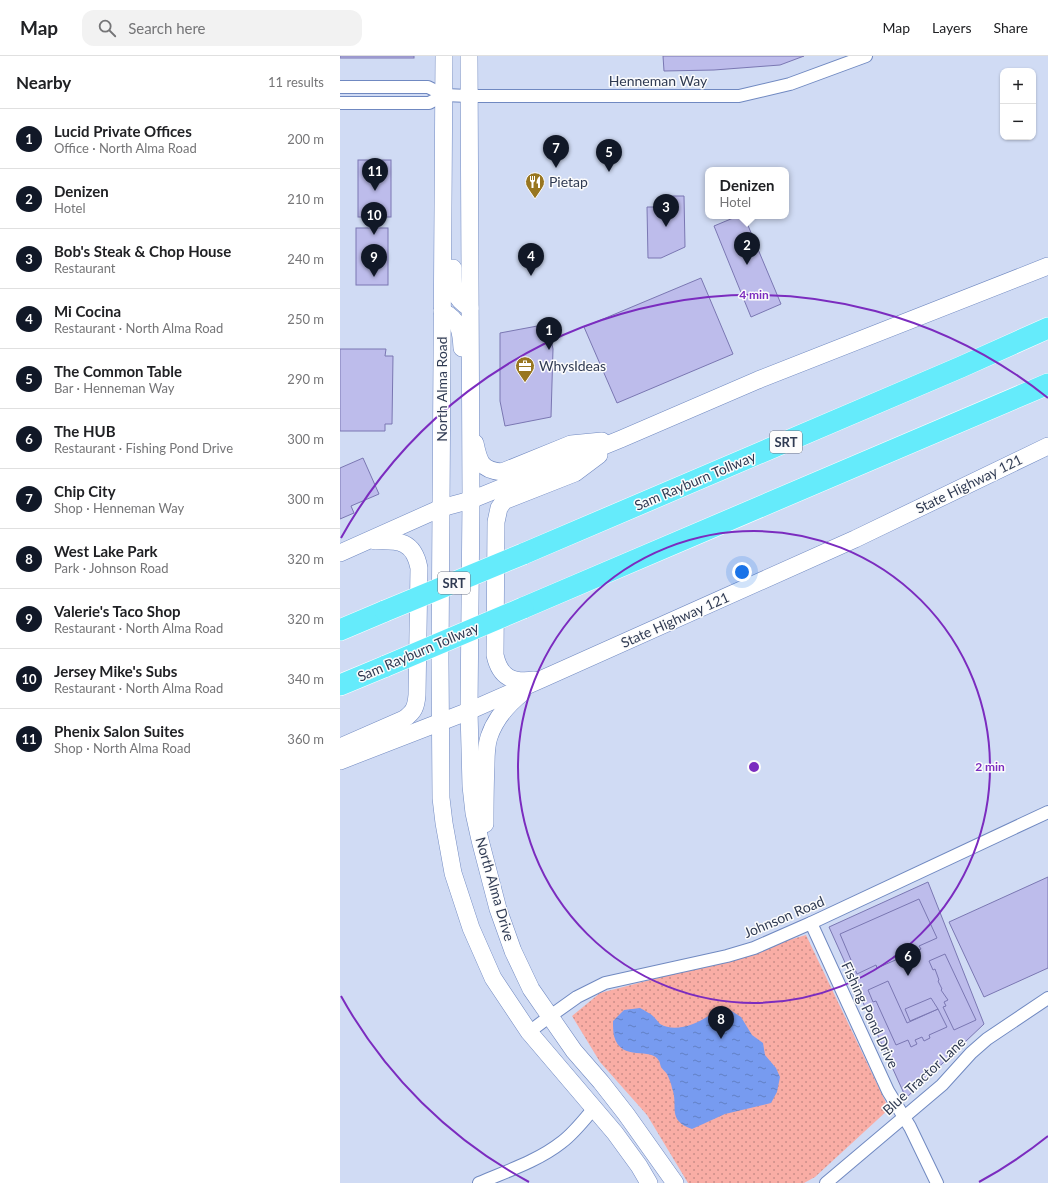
<!DOCTYPE html>
<html lang="en">
<head>
<meta charset="utf-8">
<style>
  :root { --surface:#fff; --page:#f2f2f2; --text:#202124; --muted:#757577; --line:#e0e0e0; --accent:#111827 }
  body { margin:0; font-family:Lato,sans-serif; background:var(--page); color:var(--text) }
  .controls { position:absolute; right:12px; top:12px; display:grid; overflow:hidden; border-radius:8px; box-shadow:0 1px 3px #0004 }
  .controls button { width:36px; height:36px; display:grid; place-items:center; padding:0; border:0; border-bottom:1px solid var(--line); background:var(--surface); color:var(--text); font:20px sans-serif }
  .you { position:absolute; left:402px; top:516px; width:14px; height:14px; margin:-10px; border:3px solid #fff; border-radius:50%; background:#1a73e8; box-shadow:0 0 0 6px #1a73e833 }
  .badge { display:grid; place-items:center; width:26px; height:26px; border-radius:50%; background:var(--accent); color:#fff; font-size:13px; font-weight:700 }
  .pin { position:absolute; translate:-50% -33px; filter:drop-shadow(0 1px 2px #0008) }
  .pin::after { content:''; position:absolute; top:21px; width:14px; height:12px; background:inherit; clip-path:polygon(0 0,100% 0,50% 100%) }
  .popup { position:absolute; left:365px; top:111px; width:84px; height:52px; box-sizing:border-box; display:grid; place-content:center; border-radius:8px; background:var(--surface); filter:drop-shadow(0 1px 3px #0005); font-size:13px; white-space:nowrap; color:var(--muted) }
  .popup b { font-size:15px; color:var(--text) }
  .popup::after { content:''; position:absolute; left:50%; top:100%; margin-left:-8px; border:8px solid transparent; border-top-color:var(--surface) }
  .list { margin:0; padding:0; list-style:none }
  h2 { display:flex; justify-content:space-between; align-items:center; height:52px; margin:0; padding:0 16px; font-size:17px }
  h2 small { font-size:13px; font-weight:400; color:var(--muted) }
  .list li { display:grid; grid-template-columns:26px 1fr auto; gap:12px; align-items:center; box-sizing:border-box; height:60px; padding:0 16px; border-top:1px solid var(--line) }
  .list b { display:block; font-size:15px; white-space:nowrap }
  .list p { margin:0; font-size:13px; white-space:nowrap; color:var(--muted) }
  .list em { font-size:13px; font-style:normal; color:var(--muted) }
  .icon { flex:none; width:22px; height:22px; fill:none; stroke:currentColor; stroke-width:2; stroke-linecap:round; stroke-linejoin:round }
  .map { position:relative; flex:none; width:708px; height:1127px; overflow:hidden }
  header { display:flex; align-items:center; gap:24px; box-sizing:border-box; height:56px; padding:0 20px; background:var(--surface); border-bottom:1px solid var(--line) }
  header strong { font-size:19px }
  nav { display:flex; gap:22px; margin-inline-start:auto; font-size:14px }
  .search { width:280px; height:36px; background:var(--page); display:flex; align-items:center; gap:10px; box-sizing:border-box; padding:0 14px; border-radius:12px; color:var(--muted); font-size:15px }
  main { display:flex }
  aside { flex:1; background:var(--surface) }
  .map>svg:first-child { display:block }
</style>
</head>
<body>
<header>
<strong>Map</strong>
<div class="search"><svg class="icon" aria-label="search" viewBox="0 0 24 24"><circle cx="10" cy="10" r="6"/><path d="M15 15l6 6"/></svg>Search here</div>
<nav><a>Map</a><a>Layers</a><a>Share</a></nav>
</header>
<main>
<aside>
<h2>Nearby<small>11 results</small></h2>
<ul class="list">
<li><span class="badge">1</span><div><b>Lucid Private Offices</b><p>Office · North Alma Road</p></div><em>200 m</em></li>
<li><span class="badge">2</span><div><b>Denizen</b><p>Hotel</p></div><em>210 m</em></li>
<li><span class="badge">3</span><div><b>Bob's Steak &amp; Chop House</b><p>Restaurant</p></div><em>240 m</em></li>
<li><span class="badge">4</span><div><b>Mi Cocina</b><p>Restaurant · North Alma Road</p></div><em>250 m</em></li>
<li><span class="badge">5</span><div><b>The Common Table</b><p>Bar · Henneman Way</p></div><em>290 m</em></li>
<li><span class="badge">6</span><div><b>The HUB</b><p>Restaurant · Fishing Pond Drive</p></div><em>300 m</em></li>
<li><span class="badge">7</span><div><b>Chip City</b><p>Shop · Henneman Way</p></div><em>300 m</em></li>
<li><span class="badge">8</span><div><b>West Lake Park</b><p>Park · Johnson Road</p></div><em>320 m</em></li>
<li><span class="badge">9</span><div><b>Valerie's Taco Shop</b><p>Restaurant · North Alma Road</p></div><em>320 m</em></li>
<li><span class="badge">10</span><div><b>Jersey Mike's Subs</b><p>Restaurant · North Alma Road</p></div><em>340 m</em></li>
<li><span class="badge">11</span><div><b>Phenix Salon Suites</b><p>Shop · North Alma Road</p></div><em>360 m</em></li>
</ul>
</aside>
<div class="map">
<svg width="708" height="1127" viewBox="0 0 708 1127">
  <defs>
    <pattern id="park-dots" width="8" height="8" patternUnits="userSpaceOnUse"><rect width="8" height="8" fill="#f9ada5"/><path d="M2 2h.1M6 6h.1" fill="none" stroke="#ca8e89" stroke-width="1.8" stroke-linecap="round"/></pattern>
    <pattern id="water-ripples" width="26" height="14" patternUnits="userSpaceOnUse"><rect width="26" height="14" fill="#779bf0"/><path d="M2 4q2-2 4 0t4 0M15 11q2-2 4 0t4 0" fill="none" stroke="#6280c5"/></pattern>
  </defs>
  <rect width="100%" height="100%" fill="#d0dbf4"/>
  <polygon fill="url(#park-dots)" points="466,879 549,1053 475,1121 464,1127 348,1127 307,1059 260,1006 232,960 260,937 341,916"/>
  <path fill="url(#water-ripples)" d="M300,952C305,955 310,957 314,961C316,963 318,966 320,968C337,978 363,966 376,954H390L401,961L412,979L423,987L425,999L436,1012L440,1021L437,1036L431,1047L385,1058L352,1073C326,1064 339,1050 332,1032C331,1027 329,1022 327,1018C325,1015 322,1013 321,1011C320,1009 320,1006 319,1005C312,990 281,1007 274,980C273,975 273,970 273,965L284,954Z"/>
  <g fill="#bdbceb" stroke="#7a77b2">
    <rect x="0" y="0" width="74" height="2"/>
    <polygon points="323,0 464,0 440,9 374,14 324,15"/>
    <rect x="18" y="104" width="33" height="57"/>
    <polygon points="324,140 344,140 345,191 321,202 308,202 307,151 324,151"/>
    <polygon points="398,160 404,160 441,248 411,261 374,170"/>
    <rect x="16" y="172" width="32" height="57"/>
    <polygon points="361,222 393,298 277,347 244,271"/>
    <polygon points="208,268 213,293 211,361 165,370 160,345 160,277"/>
    <polygon points="0,293 46,293 45,300 53,300 52,368 45,368 45,375 0,375"/>
    <polygon points="23,402 39,438 11,450 14,457 0,463 0,412"/>
    <polygon points="708,821 708,912 644,941 609,866"/>
    <polygon points="588,826 644,968 566,1042 489,871"/>
    <polygon points="579,843 597,882 579,890 581,893 537,912 536,909 517,918 500,878"/>
    <polygon points="605,898 636,964 614,974 603,951 606,950 604,946 608,944 601,934 602,933 598,925 599,924 595,913 593,914 589,905"/>
    <polygon points="548,925 567,967 598,953 607,971 589,979 590,982 584,985 582,981 575,984 577,988 571,991 568,984 556,989 536,945 533,946 528,934"/>
    <polygon points="591,942 598,953 570,965 565,953"/>
  </g>
  <g fill="none" stroke-linecap="round" stroke-linejoin="round">
    <g stroke="#7089c1" stroke-width="14">
      <g id="street">
        <polyline points="0,31 88,31 104,39 129,40 399,40 450,28 526,0"/>
        <polyline points="0,47 89,47 104,39"/>
        <polyline points="471,867 548,1035 570,1071 597,1127"/>
        <polyline points="189,976 209,961 237,941 265,927 387,900 414,892 471,867 708,756"/>
        <path d="M139,1127C167,1115 198,1105 222,1086C234,1077 244,1064 254,1052"/>
        <polyline points="486,1127 602,1029 631,997 647,983 708,942"/>
      </g>
    </g>
    <g stroke="#7089c1" stroke-width="18">
      <g id="secondary">
        <polyline points="104,0 100,605 101,742 104,767 113,817 131,872 153,922 189,976 275,1077 299,1110 309,1127"/>
        <polyline points="129,0 131,444 129,655 131,730 134,757 140,784 158,853 173,895 191,933 234,995 261,1026 286,1058 335,1127"/>
        <path d="M113,212C113,230 112,242 130,252"/>
        <path d="M102,255C119,264 121,273 122,292"/>
        <path d="M135,387C139,406 141,414 162,416L231,388L262,385"/>
        <polyline points="0,497 101,452 131,444 281,383 418,324 708,210"/>
        <path d="M194,624C173,627 160,622 155,599L156,466L159,452L164,445L235,417L259,399"/>
        <path d="M0,691L64,663C74,656 76,651 77,639L79,512C74,485 59,484 35,485"/>
        <polyline points="0,705 129,655 202,623 515,483 708,390"/>
        <path d="M145,768C145,748 145,729 146,709C146,700 146,690 149,681C155,663 167,649 182,637"/>
      </g>
    </g>
    <g stroke="#fff" stroke-width="22">
      <g id="highway">
        <polyline points="183,498 621,311 708,272"/>
        <polyline points="183,552 708,328"/>
        <polyline points="0,574 45,555"/>
        <polyline points="0,629 46,610"/>
      </g>
    </g>
    <use href="#street" stroke="#fff" stroke-width="12"/>
    <use href="#secondary" stroke="#fff" stroke-width="17"/>
    <use href="#highway" stroke="#65ebfb" stroke-width="21"/>
    <g stroke="#fff" stroke-width="22" stroke-linecap="butt">
      <g id="highway-bridge">
        <polyline points="45,555 183,498"/>
        <polyline points="46,610 183,552"/>
      </g>
    </g>
    <use href="#highway-bridge" stroke="#65ebfb" stroke-width="21"/>
  </g>
  <g fill="none" stroke="#7b2cbf" stroke-width="2">
    <circle cx="414" cy="711" r="236"/>
    <path d="M708 1080A472 472 0 0 1 639 1126M189 1126A472 472 0 0 1 1 940M1 482A472 472 0 0 1 708 342"/>
  </g>
  <defs>
    <g id="restaurant-pin" transform="scale(1)"><path d="M0 17L-7.5 6A9.5 9.5 0 1 1 7.5 6Z" fill="#987620" stroke="#fcfcfc"/><path d="M-5-6h1v4h1v-4h1v4h1v-4h1v5L-1.5 .5V6h-2V.5L-5-1ZM5-6V6H3V1.5H1.5Q1.5-4 5-6Z" fill="#fff"/></g>
    <g id="office-pin" transform="scale(1)"><path d="M0 17L-7.5 6A9.5 9.5 0 1 1 7.5 6Z" fill="#987620" stroke="#fcfcfc"/><path d="M-6-3h4V-5.5h4V-3h4V5H-6ZM-1-4.5V-3h2v-1.5ZM-6 0V1H6V0Z" fill="#fff"/></g>
  </defs>
  <g fill-rule="evenodd">
    <use href="#restaurant-pin" x="195" y="126"/>
    <use href="#office-pin" x="185" y="310"/>
  </g>
  <g text-anchor="middle" stroke-width="3" stroke-linejoin="round" paint-order="stroke">
    <g fill="#fcfcfc" stroke="#6d7586" stroke-width="1">
      <rect x="430" y="375" width="32" height="22" rx="3"/>
      <rect x="98" y="516" width="32" height="22" rx="3"/>
    </g>
    <g font-size="13" font-weight="bold" fill="#303b53">
      <text x="446" y="391">SRT</text>
      <text x="114" y="532">SRT</text>
    </g>
    <g font-size="14" fill="#303b53" stroke="#fcfcfc">
      <text x="318" y="30">Henneman Way</text>
      <text transform="translate(102 333) rotate(-90)" y="5">North Alma Road</text>
      <text transform="translate(355 425) rotate(-23)" y="5">Sam Rayburn Tollway</text>
      <text transform="translate(629 428) rotate(-26)" y="5">State Highway 121</text>
      <text transform="translate(335 564) rotate(-24)" y="5">State Highway 121</text>
      <text transform="translate(78 596) rotate(-23)" y="5">Sam Rayburn Tollway</text>
      <text transform="translate(155 833) rotate(74)" y="5">North Alma Drive</text>
      <text transform="translate(444 861) rotate(-23)" y="5">Johnson Road</text>
      <text transform="translate(530 959) rotate(65)" y="5">Fishing Pond Drive</text>
      <text transform="translate(584 1020) rotate(-43)" y="5">Blue Tractor Lane</text>
    </g>
    <g font-size="14" fill="#303b53" stroke="#fcfcfc" text-anchor="start">
      <text x="209" y="131">Pietap</text>
      <text x="199" y="315">WhysIdeas</text>
    </g>
  </g>
  <circle cx="414" cy="711" r="6" fill="#7b2cbf" stroke="#fcfcfc" stroke-width="2"/>
  <g font-size="12" text-anchor="middle" font-weight="bold" fill="#7b2cbf" stroke="#fcfcfc" stroke-width="3" stroke-linejoin="round" paint-order="stroke">
    <text x="414" y="243">4 min</text>
    <text x="650" y="715">2 min</text>
  </g>
</svg>
<div class="controls">
<button>+</button>
<button>−</button>
</div>
<div class="you"></div>
<div class="pin badge" style="left:209px;top:294px">1</div>
<div class="pin badge" style="left:407px;top:209px">2</div>
<div class="popup"><b>Denizen</b>Hotel</div>
<div class="pin badge" style="left:326px;top:171px">3</div>
<div class="pin badge" style="left:191px;top:220px">4</div>
<div class="pin badge" style="left:269px;top:116px">5</div>
<div class="pin badge" style="left:568px;top:920px">6</div>
<div class="pin badge" style="left:216px;top:112px">7</div>
<div class="pin badge" style="left:381px;top:983px">8</div>
<div class="pin badge" style="left:34px;top:221px">9</div>
<div class="pin badge" style="left:34px;top:179px">10</div>
<div class="pin badge" style="left:35px;top:135px">11</div>
</div>
</main>
</body>
</html>
